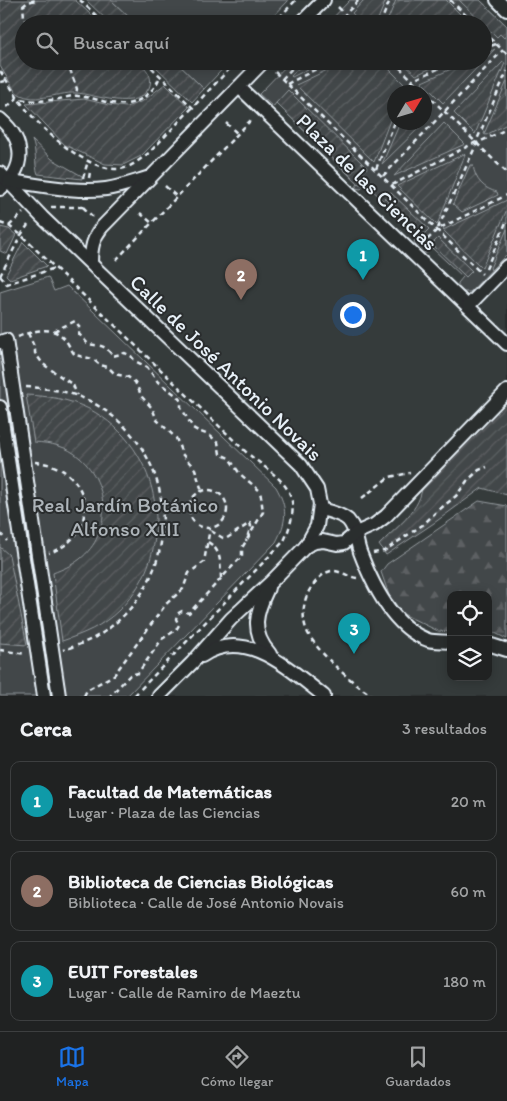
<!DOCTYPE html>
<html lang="es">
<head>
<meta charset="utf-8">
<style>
  :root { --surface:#202222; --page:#282a2a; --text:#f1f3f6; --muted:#a2a4a5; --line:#3d3f40; --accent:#1a73e8 }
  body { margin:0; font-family:Itim,sans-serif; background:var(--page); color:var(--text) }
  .controls { position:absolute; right:15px; bottom:15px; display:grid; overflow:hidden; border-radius:10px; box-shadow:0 2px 12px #0003 }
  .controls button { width:45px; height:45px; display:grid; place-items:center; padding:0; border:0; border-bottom:1px solid var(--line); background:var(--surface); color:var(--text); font:25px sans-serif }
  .compass { position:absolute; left:387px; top:85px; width:45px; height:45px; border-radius:50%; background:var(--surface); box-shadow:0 2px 12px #0003; rotate:52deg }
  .you { position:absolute; left:352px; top:314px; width:18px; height:18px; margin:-12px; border:4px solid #fff; border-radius:50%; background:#1a73e8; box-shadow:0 0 0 8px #1a73e833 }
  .badge { display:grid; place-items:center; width:32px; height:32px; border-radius:50%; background:var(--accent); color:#fff; font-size:16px; font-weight:700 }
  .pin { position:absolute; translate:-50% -41px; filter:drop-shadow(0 1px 2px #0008) }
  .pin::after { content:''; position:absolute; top:26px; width:18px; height:15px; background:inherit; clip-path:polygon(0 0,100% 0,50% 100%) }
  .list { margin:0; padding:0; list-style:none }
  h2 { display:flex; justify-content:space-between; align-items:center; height:65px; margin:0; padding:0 20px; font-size:21px }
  h2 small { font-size:16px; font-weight:400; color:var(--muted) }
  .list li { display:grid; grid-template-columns:32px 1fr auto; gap:15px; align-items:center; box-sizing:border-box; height:80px; margin:0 10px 10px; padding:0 10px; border:1px solid var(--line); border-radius:10px }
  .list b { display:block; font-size:19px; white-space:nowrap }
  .list p { margin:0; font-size:16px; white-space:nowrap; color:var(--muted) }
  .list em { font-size:16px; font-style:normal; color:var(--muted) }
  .icon { flex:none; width:28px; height:28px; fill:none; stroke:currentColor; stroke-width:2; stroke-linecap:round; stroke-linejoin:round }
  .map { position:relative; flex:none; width:507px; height:696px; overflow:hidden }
  .search { position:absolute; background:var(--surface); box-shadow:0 2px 12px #0003; left:15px; right:15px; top:15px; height:55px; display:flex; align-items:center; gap:12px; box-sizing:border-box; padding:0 18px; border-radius:28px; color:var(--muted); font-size:19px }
  .sheet { height:335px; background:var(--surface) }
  nav { display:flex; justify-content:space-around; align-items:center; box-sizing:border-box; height:70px; border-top:1px solid var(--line); background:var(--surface); font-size:14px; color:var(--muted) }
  nav a { display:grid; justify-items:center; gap:2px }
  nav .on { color:var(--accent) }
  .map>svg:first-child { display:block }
</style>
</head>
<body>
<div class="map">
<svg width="507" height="696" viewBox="0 0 507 696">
  <defs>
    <pattern id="forest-firs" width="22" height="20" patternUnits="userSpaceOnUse" patternTransform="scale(1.25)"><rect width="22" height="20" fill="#424648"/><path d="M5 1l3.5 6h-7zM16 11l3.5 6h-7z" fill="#5d6163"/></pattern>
    <pattern id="garden-furrows" width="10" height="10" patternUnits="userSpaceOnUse" patternTransform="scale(1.25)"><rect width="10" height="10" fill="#424648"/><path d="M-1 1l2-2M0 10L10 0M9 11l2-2" fill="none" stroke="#5d6163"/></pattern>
  </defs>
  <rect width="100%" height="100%" fill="#2a2d2e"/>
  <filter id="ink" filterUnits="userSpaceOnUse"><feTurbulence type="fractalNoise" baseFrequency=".02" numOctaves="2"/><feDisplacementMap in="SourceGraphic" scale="10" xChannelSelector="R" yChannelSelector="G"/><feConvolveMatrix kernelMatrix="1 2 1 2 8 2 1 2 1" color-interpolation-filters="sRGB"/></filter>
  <g filter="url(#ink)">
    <path fill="#363a3b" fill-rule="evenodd" d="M0,0H507V696H0ZM24,24H483V61H24ZM394,92H424V122H394ZM451,595H488V677H451Z"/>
    <polygon fill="url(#forest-firs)" stroke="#959ca0" points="479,501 507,506 507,639 495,633 488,633 488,595 451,595 451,632 438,631 403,614 389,595 381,572 387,564"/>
    <g fill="#424648" stroke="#959ca0" fill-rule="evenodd">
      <polygon points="111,0 289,0 266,24 136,24"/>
      <path d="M350,0H480L507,26V254L470,292H463L458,287V283L463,277L432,248L426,253C419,253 416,249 414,242L419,235L366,184L361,189L355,188L358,184L278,105L276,103L273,107L259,94L291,61H483V24H327ZM394,92H424V122H394Z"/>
      <polygon points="175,61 230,61 204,89"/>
      <path d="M48,277L54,291L67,286L276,487C288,508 287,521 276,542L127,696H0V292Z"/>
    </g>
    <g fill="url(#garden-furrows)" stroke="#959ca0">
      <path d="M0,0H75L101,24H24V61H138C146,68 154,77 149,88C137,112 95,94 76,93C56,92 32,106 15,91L0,66Z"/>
      <polygon points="86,0 111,0 136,24 111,24"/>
      <polygon points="364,0 386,0 376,24 362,24 352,13"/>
      <polygon points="396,0 446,0 470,24 386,24"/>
      <polygon points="459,0 480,0 507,26 507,34 504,38 500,34 497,37"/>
      <polygon points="495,49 443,103 422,82 469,61 483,61 483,55"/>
      <polygon points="150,61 175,61 204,89 192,102"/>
      <polygon points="305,61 324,61 292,77 291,76"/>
      <polygon points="346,61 381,61 405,85 402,92 394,92 394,110 374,162 296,85"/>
      <polygon points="401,61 447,61 416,75"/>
      <polygon points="503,62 505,63 475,134 454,113"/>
      <polygon points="507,81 507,124 486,135 484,134"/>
      <polygon points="165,84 189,107 141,156 123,165 105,164 65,145 26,104 84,99 109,105 126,107 143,101"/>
      <polygon points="288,90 367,168 363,172 369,178 363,184 359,184 276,103"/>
      <polygon points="400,122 424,123 382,164 400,123"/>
      <polygon points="444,123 465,144 394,176"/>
      <path d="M32,140L52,159L82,176V179L38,174C34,164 37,151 32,140Z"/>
      <polygon points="464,154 465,155 437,225 397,186"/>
      <path d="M470,165H473C475,180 484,189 497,192L498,195L462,212L453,204Z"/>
      <polygon points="390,192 429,229 423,235 384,198"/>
      <polygon points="507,200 507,209 482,268 443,230"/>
      <polygon points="0,227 9,229 16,235 7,254 0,251"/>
      <polygon points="507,229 507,254 491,270 490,268"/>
      <polygon points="438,238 472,271 466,277 432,244"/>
      <polygon points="23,242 47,266 10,279 6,275"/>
      <path d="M26,395C48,396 69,399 89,409C164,448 179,552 119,610C103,626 83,634 62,641L53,573C63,569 71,566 80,559C112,534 110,484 80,458C67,446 51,443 34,442Z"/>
      <path d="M507,400V495L482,488L434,523L386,555L379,545C395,528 418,513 422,489Z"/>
      <polygon points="0,547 9,555 27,645 0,643"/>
    </g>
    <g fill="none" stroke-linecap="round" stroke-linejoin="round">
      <g stroke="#e8f1f8" stroke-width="16">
        <g id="minor">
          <polyline points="497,0 507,10"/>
          <polyline points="300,24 324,0"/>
          <polyline points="239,87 507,344"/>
          <path d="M0,119C26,141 26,168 0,189"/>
          <polyline points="0,173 42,217 301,465 317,489 320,504 317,526 312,535 306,546 272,581 231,619 192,663 159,696"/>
          <path d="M9,181C41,185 75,193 106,189C120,187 134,182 147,178"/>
          <path d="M91,263C91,248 93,238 102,227L264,61"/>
          <polyline points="468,306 507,266"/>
          <polyline points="0,342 6,340 59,696"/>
          <polyline points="0,407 44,696"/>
          <path d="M320,509C329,511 341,514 348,520C357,530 356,541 360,552C372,584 393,628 428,640C435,642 444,641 451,642"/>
          <polyline points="306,546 315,542 323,541 337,544 344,543 356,533 374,525 386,516 507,391"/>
          <path d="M268,588C256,613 250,631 270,654"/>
          <polyline points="488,644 507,650"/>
          <path d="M202,656C246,626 290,670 324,696"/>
        </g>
      </g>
      <g stroke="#e8f1f8" stroke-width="2.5" stroke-dasharray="5 4" stroke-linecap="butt">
        <polyline points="80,0 105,24"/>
        <polyline points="450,0 475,24"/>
        <polyline points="338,7 355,24"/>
        <polyline points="27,24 24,17 23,6 28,2 36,0"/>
        <polyline points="273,24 296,0"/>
        <polyline points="336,24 359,0"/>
        <polyline points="380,24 390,0"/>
        <polyline points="483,32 507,54"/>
        <polyline points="483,49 496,44"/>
        <polyline points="67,61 77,89 76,96"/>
        <polyline points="145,61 196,111"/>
        <polyline points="393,61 507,173"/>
        <path d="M0,71C6,79 11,88 17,97C35,124 83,170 118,169C130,169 140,159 149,153L237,61"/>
        <polyline points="275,72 482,274"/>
        <polyline points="282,79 299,61"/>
        <polyline points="0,82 7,81"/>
        <polyline points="287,84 332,61"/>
        <polyline points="407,92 413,80 456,61"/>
        <path d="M7,107L17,98C31,102 45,101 59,99C65,98 72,95 78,96C92,97 105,103 119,104C137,106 155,92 160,76"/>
        <polyline points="226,123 238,134"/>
        <polyline points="376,169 395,122"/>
        <polyline points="383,176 503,50"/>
        <polyline points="83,178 88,161"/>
        <polyline points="89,178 90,172"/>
        <polyline points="392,185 476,142 507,71"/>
        <polyline points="165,186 177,197"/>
        <polyline points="51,207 83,207 83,203"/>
        <polyline points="83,207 94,218"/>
        <polyline points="140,213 152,223"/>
        <path d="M0,223L9,226L21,235L247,453C283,482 306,491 284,541L134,696"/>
        <polyline points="9,226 23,213"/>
        <polyline points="438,228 477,143 507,129"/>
        <polyline points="421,246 438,229 507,195"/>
        <polyline points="116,260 251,120"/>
        <polyline points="486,269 507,220"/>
        <polyline points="0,276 7,284 55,268"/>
        <polyline points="0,276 21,235 28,225"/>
        <path d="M54,331L75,321L79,326V334L88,344C101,347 103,343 113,356L125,353L131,356L135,361L147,367L158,382L176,395L181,401V407L193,428L198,431L209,435L218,442L220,454L229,458L240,474L259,490L261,496L263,512L242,548V556L189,613L182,611L177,614L176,619L179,625L176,630L162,639L138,673L130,675L110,696"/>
        <polyline points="28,333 35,349 35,353 43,364 73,385 77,395"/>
        <path d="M18,337C32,331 52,325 64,338C68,343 71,350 75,355L93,359L100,365L108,367L115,374L128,377L135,382L142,397L152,408L157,420L176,438L182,454L195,469L202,491"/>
        <path d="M26,387C50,388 74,392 95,404C180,453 186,571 108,629C95,639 79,645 63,650"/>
        <path d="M35,462C93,466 103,535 49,553"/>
        <circle cx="208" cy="509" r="19"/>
        <polyline points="362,498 389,477 410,473"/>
        <polyline points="211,531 223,538 227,538 250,523 251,526 246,541"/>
        <polyline points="0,533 7,541"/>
        <path d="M208,542C222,551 220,562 221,578"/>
        <polyline points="373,553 384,551 424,524 435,513 456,496 467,481 479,470 487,467"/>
        <path d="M357,578C348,577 340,570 331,571C322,573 316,581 311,588C302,600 301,622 309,635C323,658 351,681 372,696"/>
        <polyline points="0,650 26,654"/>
        <polyline points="84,696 87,690 114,675 166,604 183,589 189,573 204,562 210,528"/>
      </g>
      <use href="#minor" stroke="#2a2d2e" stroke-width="12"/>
    </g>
  </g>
  <g text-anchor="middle" stroke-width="4" stroke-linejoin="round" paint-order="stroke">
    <g font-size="21" fill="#e8f1f8" stroke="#2a2d2e">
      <text transform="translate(367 182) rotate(44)" y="7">Plaza de las Ciencias</text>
      <text transform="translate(226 368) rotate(44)" y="7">Calle de José Antonio Novais</text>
    </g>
    <g font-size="21" fill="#aeb5ba" stroke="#2a2d2e">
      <text x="125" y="512">Real Jardín Botánico<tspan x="125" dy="24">Alfonso XIII</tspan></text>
    </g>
  </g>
</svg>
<div class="controls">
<button><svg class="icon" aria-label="locate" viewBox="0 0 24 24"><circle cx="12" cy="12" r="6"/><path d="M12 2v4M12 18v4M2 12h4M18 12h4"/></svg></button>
<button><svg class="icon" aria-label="layers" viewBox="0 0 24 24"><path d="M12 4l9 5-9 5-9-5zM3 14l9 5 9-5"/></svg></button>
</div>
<svg class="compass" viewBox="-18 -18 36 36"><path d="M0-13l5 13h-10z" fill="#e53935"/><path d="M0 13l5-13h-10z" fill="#a2a4a5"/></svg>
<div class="you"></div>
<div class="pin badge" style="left:363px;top:280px;background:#0f9aa8">1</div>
<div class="pin badge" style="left:241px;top:300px;background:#8d6e63">2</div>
<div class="pin badge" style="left:354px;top:654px;background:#0f9aa8">3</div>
<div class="search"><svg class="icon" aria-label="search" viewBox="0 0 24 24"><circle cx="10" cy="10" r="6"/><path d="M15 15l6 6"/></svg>Buscar aquí</div>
</div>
<section class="sheet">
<h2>Cerca<small>3 resultados</small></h2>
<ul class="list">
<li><span class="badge" style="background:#0f9aa8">1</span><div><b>Facultad de Matemáticas</b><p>Lugar · Plaza de las Ciencias</p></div><em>20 m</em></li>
<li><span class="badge" style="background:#8d6e63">2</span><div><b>Biblioteca de Ciencias Biológicas</b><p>Biblioteca · Calle de José Antonio Novais</p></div><em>60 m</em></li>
<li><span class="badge" style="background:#0f9aa8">3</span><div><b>EUIT Forestales</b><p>Lugar · Calle de Ramiro de Maeztu</p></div><em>180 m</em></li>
</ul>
</section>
<nav>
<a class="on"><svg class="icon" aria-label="map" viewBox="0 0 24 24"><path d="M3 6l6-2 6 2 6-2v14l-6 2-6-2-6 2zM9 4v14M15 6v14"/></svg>Mapa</a>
<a><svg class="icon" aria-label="directions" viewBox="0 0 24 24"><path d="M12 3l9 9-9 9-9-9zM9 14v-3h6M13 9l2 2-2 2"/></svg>Cómo llegar</a>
<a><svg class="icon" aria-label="saved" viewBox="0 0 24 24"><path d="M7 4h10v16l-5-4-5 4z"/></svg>Guardados</a>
</nav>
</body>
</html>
